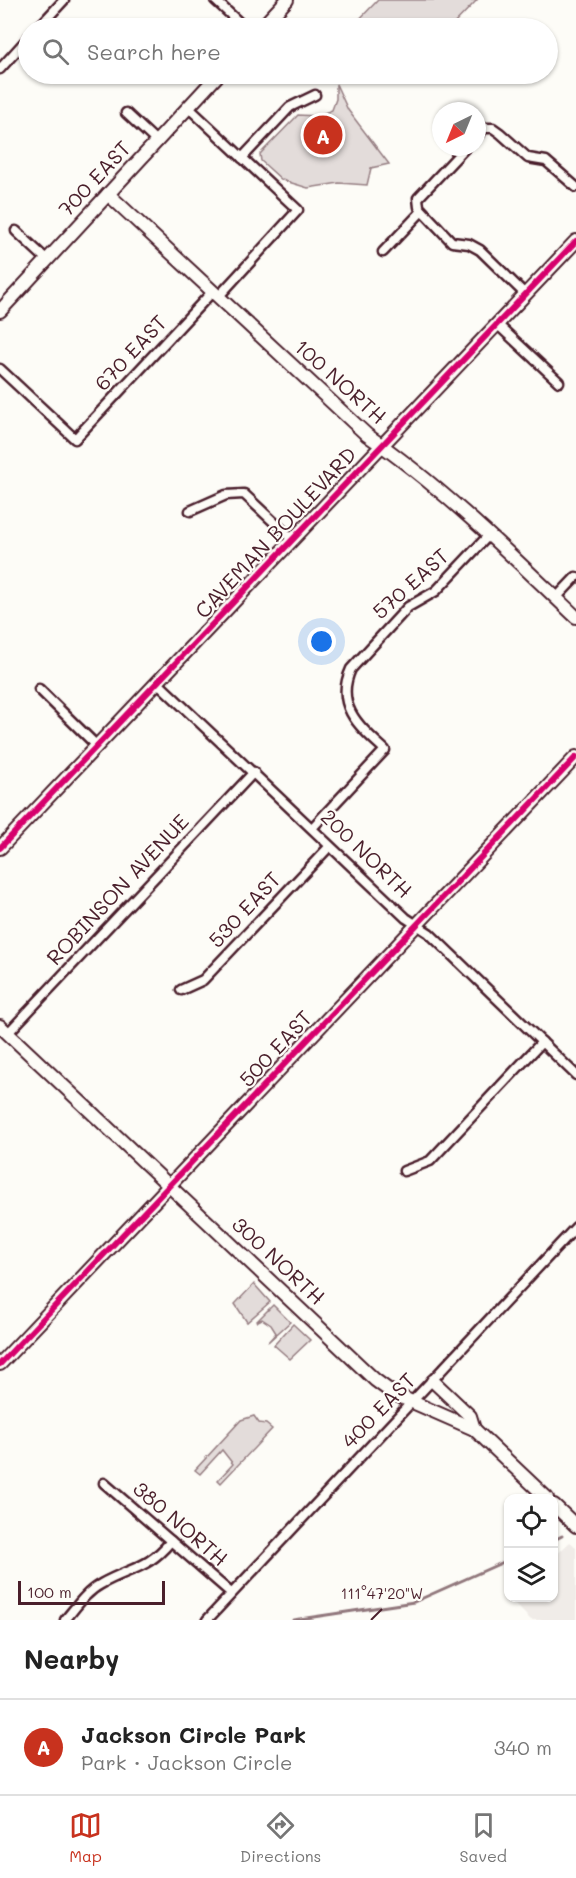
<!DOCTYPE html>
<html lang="en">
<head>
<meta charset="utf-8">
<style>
  :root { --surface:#fff; --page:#f6f6f6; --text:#222; --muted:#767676; --line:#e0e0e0; --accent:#c8321e }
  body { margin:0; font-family:Mali,sans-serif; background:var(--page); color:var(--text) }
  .controls { position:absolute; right:18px; bottom:18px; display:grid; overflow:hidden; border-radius:12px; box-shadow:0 2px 4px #0004 }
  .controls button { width:54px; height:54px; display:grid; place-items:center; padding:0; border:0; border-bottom:2px solid var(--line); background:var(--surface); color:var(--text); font:30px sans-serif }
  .compass { position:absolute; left:432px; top:102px; width:54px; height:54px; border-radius:50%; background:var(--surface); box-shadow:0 2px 4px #0004; rotate:223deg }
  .scale { position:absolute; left:18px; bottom:15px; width:147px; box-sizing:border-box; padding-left:6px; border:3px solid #4a1f2b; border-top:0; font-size:16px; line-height:21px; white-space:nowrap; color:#4a1f2b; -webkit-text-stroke:4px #fdfcf7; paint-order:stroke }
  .you { position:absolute; left:322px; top:642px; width:21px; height:21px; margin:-15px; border:4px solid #fff; border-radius:50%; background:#1a73e8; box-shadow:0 0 0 9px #1a73e833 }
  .badge { display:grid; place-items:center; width:39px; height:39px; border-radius:50%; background:var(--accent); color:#fff; font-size:20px; font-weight:700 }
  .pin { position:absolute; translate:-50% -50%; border:3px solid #fff; box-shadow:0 2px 6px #0006 }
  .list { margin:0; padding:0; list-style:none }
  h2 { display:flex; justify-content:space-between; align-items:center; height:78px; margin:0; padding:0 24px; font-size:26px }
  h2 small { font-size:20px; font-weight:400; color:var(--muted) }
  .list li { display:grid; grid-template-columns:39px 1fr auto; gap:18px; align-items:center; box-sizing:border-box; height:96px; padding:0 24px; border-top:2px solid var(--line) }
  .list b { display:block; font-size:22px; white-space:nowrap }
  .list p { margin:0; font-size:20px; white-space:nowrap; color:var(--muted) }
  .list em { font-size:20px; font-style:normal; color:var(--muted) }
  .icon { flex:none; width:33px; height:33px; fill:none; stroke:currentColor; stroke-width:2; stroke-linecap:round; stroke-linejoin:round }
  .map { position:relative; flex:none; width:576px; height:1620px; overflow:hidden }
  .search { position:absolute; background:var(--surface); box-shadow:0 2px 4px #0004; left:18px; right:18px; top:18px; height:66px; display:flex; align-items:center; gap:15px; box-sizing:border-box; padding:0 21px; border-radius:33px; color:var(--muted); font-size:22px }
  .sheet { height:174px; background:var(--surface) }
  nav { display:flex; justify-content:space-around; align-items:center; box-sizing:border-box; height:84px; border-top:2px solid var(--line); background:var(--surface); font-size:16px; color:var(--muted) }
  nav a { display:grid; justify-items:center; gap:3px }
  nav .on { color:var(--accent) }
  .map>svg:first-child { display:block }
</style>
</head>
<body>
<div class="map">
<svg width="576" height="1620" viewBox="0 0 576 1620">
  <rect width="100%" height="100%" fill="#fdfcf7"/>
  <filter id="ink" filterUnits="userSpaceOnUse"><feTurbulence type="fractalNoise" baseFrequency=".0167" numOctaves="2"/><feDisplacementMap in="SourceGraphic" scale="12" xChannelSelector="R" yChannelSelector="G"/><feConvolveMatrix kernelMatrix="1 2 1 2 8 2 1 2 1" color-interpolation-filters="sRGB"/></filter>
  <g filter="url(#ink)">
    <polygon fill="#f0ece8" points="570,1542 576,1547 576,1620 531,1620 509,1598 554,1598 554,1557"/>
    <g fill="#e3dcda" stroke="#967e82" stroke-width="1.5">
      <polygon points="378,0 477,0 450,28 392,28 387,26 382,28 351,28"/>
      <polygon points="336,84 348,110 389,164 371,168 367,185 339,183 308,188 282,180 261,161 260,154 298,115 317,116 332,110 336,99"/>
      <polygon points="254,1284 270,1302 247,1322 235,1304"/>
      <polygon points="273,1305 290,1322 268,1342 276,1333 271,1325 262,1319 256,1322"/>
      <polygon points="293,1324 310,1340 290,1359 274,1345"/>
      <polygon points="254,1416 259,1423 266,1424 272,1429 221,1483 218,1480 233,1464 222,1450 200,1474 195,1470 241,1420"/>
    </g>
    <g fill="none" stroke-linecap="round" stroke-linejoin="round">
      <g stroke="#91777b" stroke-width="3">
        <polyline points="554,1540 562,1536"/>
        <polyline points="293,1620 414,1602 508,1560"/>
      </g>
      <g stroke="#4a1f2b" stroke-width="13">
        <g id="street">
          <polyline points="215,0 245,28"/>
          <polyline points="38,28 64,0"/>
          <polyline points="0,69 28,38"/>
          <polyline points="188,107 298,210 219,296"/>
          <polyline points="126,113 156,141"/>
          <polyline points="477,136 484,128 493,128 500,133 528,158 546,161 576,187"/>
          <polyline points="466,147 418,198 419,207 452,242 469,244 480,250 525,294"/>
          <polyline points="242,158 290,107 315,95"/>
          <polyline points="16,231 47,260"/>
          <polyline points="383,252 422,211"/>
          <polyline points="497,324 559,382"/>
          <polyline points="0,369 75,439 213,291"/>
          <polyline points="190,511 226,495 244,494 293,540"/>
          <polyline points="556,598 576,577"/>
          <polyline points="157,682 406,918 429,933 576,1075"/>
          <polyline points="39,689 97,746"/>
          <path d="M313,827L385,750C360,727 334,706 351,669L408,607L436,591L488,536"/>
          <polyline points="181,990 203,980 329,847"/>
          <polyline points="8,1033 254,772"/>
          <polyline points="404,1171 430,1161 542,1042"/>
          <polyline points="104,1483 231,1593"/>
          <path d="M65,1620C76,1607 86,1592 101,1584C131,1567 147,1570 171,1541"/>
          <polyline points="207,1620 576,1227"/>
        </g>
      </g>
      <g stroke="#4a1f2b" stroke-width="16">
        <g id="secondary">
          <polyline points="261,28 287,0"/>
          <path d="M108,194L367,435C441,486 511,555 576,617"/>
          <polyline points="0,311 219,74"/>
          <polyline points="0,848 576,241"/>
          <polyline points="0,1026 375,1380 394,1394 474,1429 547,1498"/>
          <polyline points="0,1364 576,757"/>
          <polyline points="433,1381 470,1416 474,1429"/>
          <polyline points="554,1505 576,1526"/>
        </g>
      </g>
      <use href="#street" stroke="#fdfcf7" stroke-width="8"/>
      <use href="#secondary" stroke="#fdfcf7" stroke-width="12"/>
      <g stroke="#fdfcf7" stroke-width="10">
        <g id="cycleway">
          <polyline points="0,848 576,241"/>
          <polyline points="0,1364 576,757"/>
        </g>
      </g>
      <use href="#cycleway" stroke="#d6006c" stroke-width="6"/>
    </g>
  </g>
  <path fill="none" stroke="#4a1f2b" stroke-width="2" d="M371,1620L382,1609"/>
  <g text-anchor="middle" stroke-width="4.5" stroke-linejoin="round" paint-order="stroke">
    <g font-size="21" fill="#4a1f2b" stroke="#fdfcf7">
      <text transform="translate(95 179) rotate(-47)" y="7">700 EAST</text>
      <text transform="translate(131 353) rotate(-47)" y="7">670 EAST</text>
      <text transform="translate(340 382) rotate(42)" y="7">100 NORTH</text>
      <text transform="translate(276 533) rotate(-47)" y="7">CAVEMAN BOULEVARD</text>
      <text transform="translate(411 584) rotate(-42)" y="7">570 EAST</text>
      <text transform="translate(366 854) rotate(44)" y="7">200 NORTH</text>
      <text transform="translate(118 890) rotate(-47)" y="7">ROBINSON AVENUE</text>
      <text transform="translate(245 910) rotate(-47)" y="7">530 EAST</text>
      <text transform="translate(276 1049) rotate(-47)" y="7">500 EAST</text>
      <text transform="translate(278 1261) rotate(43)" y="7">300 NORTH</text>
      <text transform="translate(379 1411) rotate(-46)" y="7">400 EAST</text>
      <text transform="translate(180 1524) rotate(41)" y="7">380 NORTH</text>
    </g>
  </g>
  <g font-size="15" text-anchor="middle" fill="#4a1f2b" stroke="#fdfcf7" stroke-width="4.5" stroke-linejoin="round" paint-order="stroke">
    <text x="382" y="1599">111°47'20"W</text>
  </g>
</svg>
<div class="controls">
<button><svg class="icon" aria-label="locate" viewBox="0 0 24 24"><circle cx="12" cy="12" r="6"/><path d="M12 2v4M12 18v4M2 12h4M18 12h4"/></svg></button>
<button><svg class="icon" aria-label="layers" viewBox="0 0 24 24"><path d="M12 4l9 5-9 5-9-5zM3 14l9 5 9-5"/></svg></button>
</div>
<svg class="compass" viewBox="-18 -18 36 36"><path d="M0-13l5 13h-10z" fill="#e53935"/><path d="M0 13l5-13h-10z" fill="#767676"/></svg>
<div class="scale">100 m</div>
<div class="you"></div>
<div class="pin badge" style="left:323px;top:135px">A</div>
<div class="search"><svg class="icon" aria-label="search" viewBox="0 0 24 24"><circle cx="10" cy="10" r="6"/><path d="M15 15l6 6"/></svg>Search here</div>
</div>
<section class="sheet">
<h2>Nearby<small></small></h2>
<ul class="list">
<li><span class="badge">A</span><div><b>Jackson Circle Park</b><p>Park · Jackson Circle</p></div><em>340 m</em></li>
</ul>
</section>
<nav>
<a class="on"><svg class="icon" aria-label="map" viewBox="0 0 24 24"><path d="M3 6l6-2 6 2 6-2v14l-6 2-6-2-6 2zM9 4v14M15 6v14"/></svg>Map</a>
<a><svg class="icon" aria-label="directions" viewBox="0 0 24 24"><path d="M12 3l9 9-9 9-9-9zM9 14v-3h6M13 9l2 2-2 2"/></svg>Directions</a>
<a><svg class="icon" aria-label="saved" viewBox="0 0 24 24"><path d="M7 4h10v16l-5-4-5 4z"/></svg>Saved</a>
</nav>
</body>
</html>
